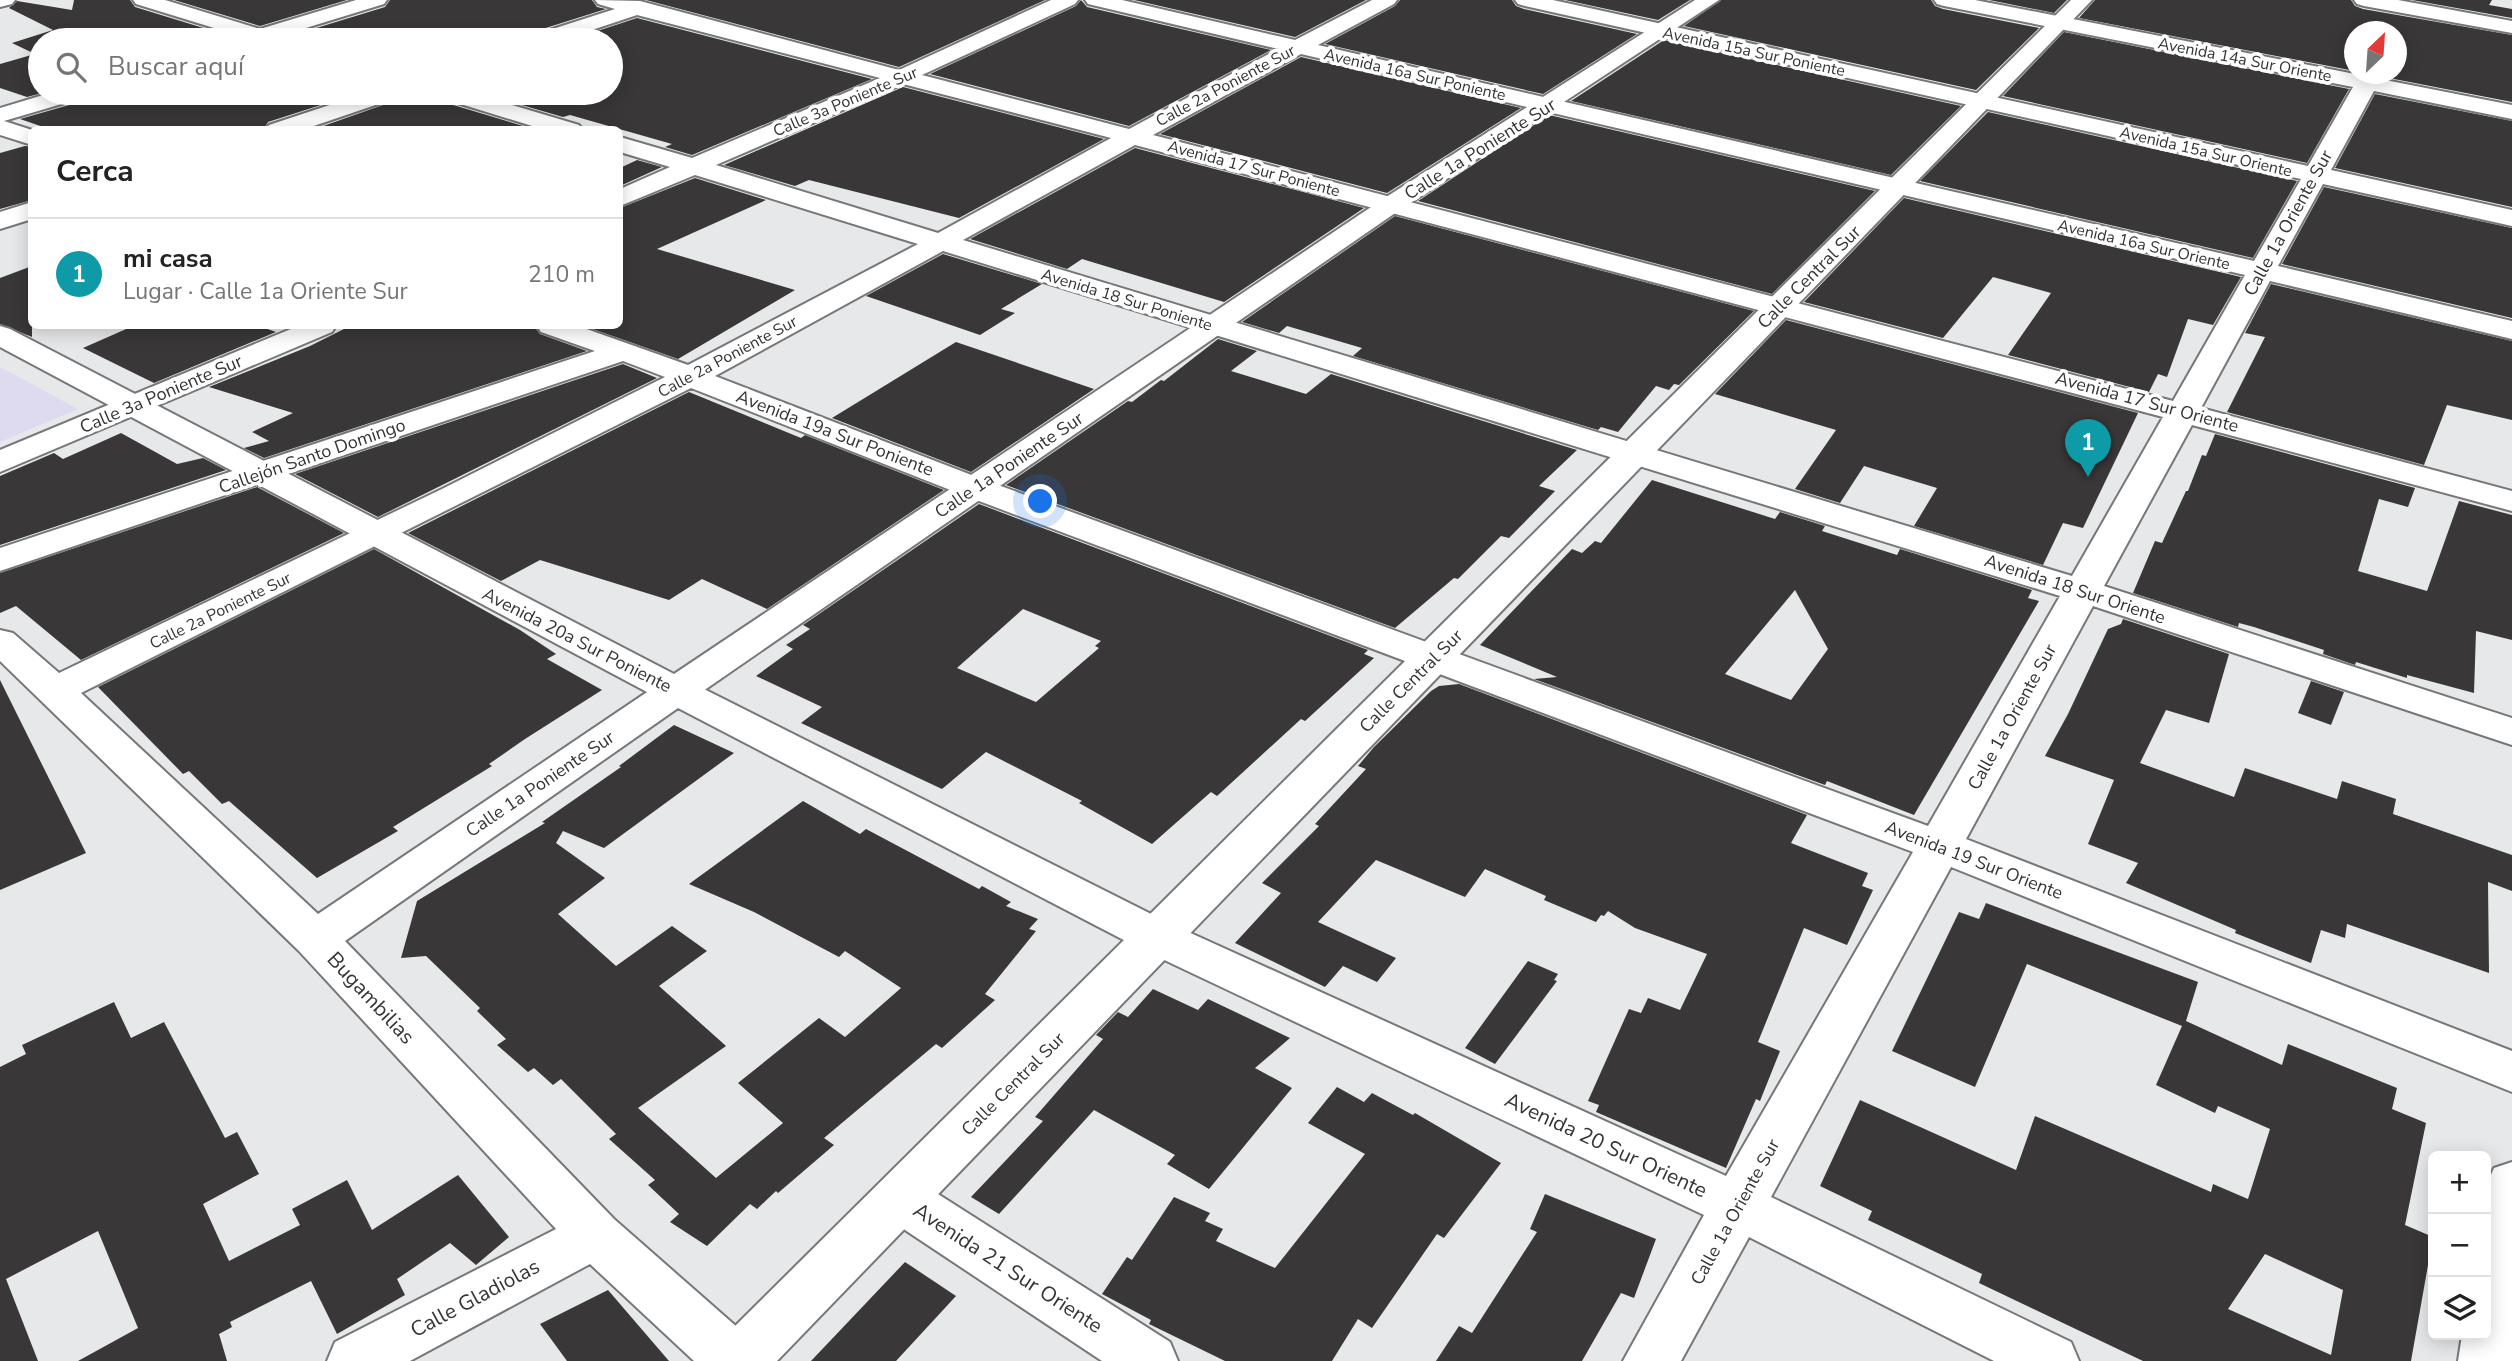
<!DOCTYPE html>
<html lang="es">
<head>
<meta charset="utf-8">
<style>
  :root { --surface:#fff; --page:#f2f2f2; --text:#222; --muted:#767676; --line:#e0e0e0; --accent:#7c3aed }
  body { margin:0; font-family:"Nunito Sans",sans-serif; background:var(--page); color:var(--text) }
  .controls { position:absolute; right:21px; bottom:21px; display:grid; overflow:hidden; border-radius:10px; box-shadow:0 4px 18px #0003 }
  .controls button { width:63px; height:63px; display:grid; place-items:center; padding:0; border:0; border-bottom:2px solid var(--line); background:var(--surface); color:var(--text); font:35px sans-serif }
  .compass { position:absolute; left:2344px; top:21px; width:63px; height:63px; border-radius:50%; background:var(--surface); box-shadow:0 4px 18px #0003; rotate:25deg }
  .you { position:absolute; left:1041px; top:502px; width:24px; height:24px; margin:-18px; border:5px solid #fff; border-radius:50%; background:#1a73e8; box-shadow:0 0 0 10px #1a73e833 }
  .badge { display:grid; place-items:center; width:46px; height:46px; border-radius:50%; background:var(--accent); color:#fff; font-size:23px; font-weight:700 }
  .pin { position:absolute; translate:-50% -58px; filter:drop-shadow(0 2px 4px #0008) }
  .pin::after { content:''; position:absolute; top:37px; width:24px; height:21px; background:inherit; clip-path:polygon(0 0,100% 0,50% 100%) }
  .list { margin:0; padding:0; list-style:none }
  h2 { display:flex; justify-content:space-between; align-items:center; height:91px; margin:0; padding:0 28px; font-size:30px }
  h2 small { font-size:23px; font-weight:400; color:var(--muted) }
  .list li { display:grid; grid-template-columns:46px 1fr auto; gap:21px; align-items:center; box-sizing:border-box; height:112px; padding:0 28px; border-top:2px solid var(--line) }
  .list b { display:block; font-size:26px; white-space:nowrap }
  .list p { margin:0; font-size:23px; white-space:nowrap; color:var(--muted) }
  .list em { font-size:23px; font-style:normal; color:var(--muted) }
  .icon { flex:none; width:38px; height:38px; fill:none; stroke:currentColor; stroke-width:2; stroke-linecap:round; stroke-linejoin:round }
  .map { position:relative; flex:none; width:2512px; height:1361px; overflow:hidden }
  .search { position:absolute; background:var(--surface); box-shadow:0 4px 18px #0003; left:28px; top:28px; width:595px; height:77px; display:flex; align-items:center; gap:18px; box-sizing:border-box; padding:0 24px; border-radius:38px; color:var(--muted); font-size:26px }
  .panel { position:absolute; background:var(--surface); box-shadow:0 4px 18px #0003; left:28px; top:126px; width:595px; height:203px; border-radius:10px }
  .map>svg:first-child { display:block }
</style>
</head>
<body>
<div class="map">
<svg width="2512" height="1361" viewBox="0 0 2512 1361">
  <rect width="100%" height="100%" fill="#e6e8ea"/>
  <polygon fill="#dedbf0" points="0,367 78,409 0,442"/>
  <g fill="#3a3738" fill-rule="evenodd">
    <polygon points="74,0 130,0 135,7 236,38 235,40 40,40 42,93 27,97 0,88 0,64 35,54 12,43 53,30 9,8 17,1 72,10"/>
    <polygon points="174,0 347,0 260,26"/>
    <polygon points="390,0 592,0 597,7 606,9 533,32 528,40 289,40 287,37 385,7"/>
    <polygon points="646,0 1045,0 899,67"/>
    <polygon points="1081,0 1087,7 1271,50 1129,126 930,74 1076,6"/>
    <polygon points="1134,0 1366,0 1295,37"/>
    <polygon points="1400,0 1512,0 1516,6 1524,9 1637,34 1543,94 1325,44 1395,6"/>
    <polygon points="1565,0 1690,0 1658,20"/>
    <polygon points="1721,0 1931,0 1935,6 1943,9 2039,28 1976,90 1684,26"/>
    <polygon points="1989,0 2067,0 2054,13"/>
    <polygon points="2095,0 2351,0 2355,6 2363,9 2512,35 2512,102 2384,77 2386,74 2397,74 2397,32 2355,32 2355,71 2079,18"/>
    <polygon points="2412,0 2492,0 2489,5 2512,9 2512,18"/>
    <polygon points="637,18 872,79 692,155 665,147 672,144 570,115 563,117 480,93 611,93 611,40 570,40"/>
    <polygon points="2064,32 2349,89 2307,163 2003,96"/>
    <polygon points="1664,40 1961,106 1891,175 1571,101"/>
    <polygon points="1301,57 1521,108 1387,193 1160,134"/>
    <polygon points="903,87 1104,139 959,218 809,180 795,186 724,165"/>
    <polygon points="88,93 358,93 268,122 263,130 52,130 20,119 83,101"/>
    <polygon points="402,93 435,93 440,101 533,129 312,130 397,100"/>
    <polygon points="2375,94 2512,121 2512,207 2335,168"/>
    <polygon points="1988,112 2297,181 2253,258 1920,181"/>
    <polygon points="1549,115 1875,191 1772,294 1418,201"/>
    <polygon points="25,146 32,147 32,200 0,209 0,153"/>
    <polygon points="1135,148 1364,208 1224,302 1082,259 1067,269 970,239"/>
    <polygon points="637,160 662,167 620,186 620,168"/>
    <polygon points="695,178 766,200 657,249 795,290 678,359 584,326 620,326 620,208"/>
    <polygon points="2324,187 2512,228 2512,318 2282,264"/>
    <polygon points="1904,198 2241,277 2213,325 2188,319 2167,377 2158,374 2149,392 2008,355 2051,293 1993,277 1943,338 1804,302"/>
    <polygon points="1395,216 1754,311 1679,385 1674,384 1669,390 1656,386 1618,432 1601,427 1598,430 1353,356 1362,348 1287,326 1279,333 1242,322"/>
    <polygon points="943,254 1042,284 1001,309 1015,313 980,335 866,296"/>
    <polygon points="32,266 32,337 0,324 0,278"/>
    <polygon points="2271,284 2512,341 2512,420 2447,405 2424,465 2227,412 2265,337 2245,333"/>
    <polygon points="1786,320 2138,413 2083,528 2063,523 2043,565 1914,526 1937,488 1864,466 1840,503 1795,489 1836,430 1715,394"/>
    <polygon points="133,326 259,326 276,332 154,383 83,348"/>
    <polygon points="350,326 534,326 540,334 587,351 264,458 244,448 269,441 252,432 293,413 209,387 310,346"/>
    <polygon points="1218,339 1257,351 1231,371 1306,394 1331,374 1577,450 1539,486 1555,491 1509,538 1501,536 1458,579 1454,578 1395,628 1006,485 1128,401 1132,402 1161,380 1164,381"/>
    <polygon points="956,342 1094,389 971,472 832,418"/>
    <polygon points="623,364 657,378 378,517 295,474"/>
    <polygon points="689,392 801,438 805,435 944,490 767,609 702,579 669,600 540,560 501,581 408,533"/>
    <polygon points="121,433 177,464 203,458 226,470 0,545 0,476 54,453 63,459"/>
    <polygon points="2215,434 2415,488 2408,507 2379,499 2358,571 2427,591 2459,501 2512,515 2512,640 2476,631 2474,693 2407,675 2407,678 2356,662 2355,665 2323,654 2324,650 2254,627 2239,623 2238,627 2133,593 2155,541 2162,543 2186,491 2188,491 2202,455 2206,456"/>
    <path d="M1652,480L1775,519L1780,512L1825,526L1822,531L1897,555L1900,549L2032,590L2028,598L2039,601L1914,815L1827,781L1825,785L1534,679L1557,677L1480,645L1572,549L1582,553L1595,541L1601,543ZM1795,590L1828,649L1791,700L1725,674Z"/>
    <polygon points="257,487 344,533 81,660 16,606 0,613 0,573"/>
    <path d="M979,504L1368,650L1364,654L1374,658L1305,721L1301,719L1217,796L1211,792L1152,844L1079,803L1082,801L986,752L942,789L801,723L822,707L756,676L793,649L786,645L810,629L803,625ZM1023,609L1101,641L1095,646L1099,648L1036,702L957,668Z"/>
    <polygon points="374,549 520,630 556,654 547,659 602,690 525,739 489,764 492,766 393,827 398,831 317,878 229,801 222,804 189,771 183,774 98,687"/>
    <polygon points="2123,619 2229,654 2209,723 2166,710 2140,763 2234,797 2245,768 2337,799 2342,781 2396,799 2393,814 2512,855 2512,891 2488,882 2489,973 2347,924 2345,938 2321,930 2311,963 2235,933 2236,930 2126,883 2138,863 2088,844 2114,780 2045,756 2068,714 2108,629 2121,624"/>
    <polygon points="0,680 86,853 0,890"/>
    <polygon points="2311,681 2344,692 2331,725 2298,713"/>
    <polygon points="1459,684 1807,815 1791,843 1868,873 1862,886 1873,890 1847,945 1804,928 1758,1042 1780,1051 1760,1101 1756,1099 1726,1168 1596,1112 1599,1105 1588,1101 1629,1009 1641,1013 1648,998 1680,1010 1707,954 1635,928 1608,911 1604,916 1601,915 1596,922 1544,900 1546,896 1485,869 1465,897 1376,860 1318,922 1396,958 1377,982 1343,966 1325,987 1235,943 1281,893 1262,883 1319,826 1315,824 1366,769 1358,766 1374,747 1431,691 1439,686"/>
    <polygon points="674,725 734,753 604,848 563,831 556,843 605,878 558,914 616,966 672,926 707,951 659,986 726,1046 638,1108 716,1178 783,1123 738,1083 819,1018 845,1037 901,988 845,951 839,957 754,912 689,884 803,801 860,834 866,829 979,889 982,886 1011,902 1006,906 1038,919 1029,929 1036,931 985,994 995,1000 942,1048 936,1044 824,1138 834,1145 778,1193 776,1191 757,1209 750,1204 707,1246 670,1222 679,1214 648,1185 655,1180 609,1139 616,1134 561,1079 553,1085 534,1068 528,1072 497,1045 506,1039 477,1011 480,1008 426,956 401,958 417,901 545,823 542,822 621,767 619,766"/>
    <path d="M1986,903L2198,982L2186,1021L2282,1065L2288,1044L2397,1088L2392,1109L2426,1123L2405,1225L2433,1237L2411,1361H2143L1979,1283L1982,1274L1868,1220L1872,1211L1820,1186L1860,1100L2016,1170L2035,1116L2211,1192L2213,1184L2248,1199L2270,1129L2218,1106L2215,1113L2156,1085L2182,1026L2027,964L1975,1087L1892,1051L1959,912L1979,919ZM2265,1254L2343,1290L2331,1355L2228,1309Z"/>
    <polygon points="1528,961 1558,974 1554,980 1557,981 1495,1064 1465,1048"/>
    <polygon points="1153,989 1198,1010 1208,999 1290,1038 1255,1068 1292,1088 1209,1189 1167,1164 1175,1155 1094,1110 999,1214 971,1197 1043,1121 1035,1117 1103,1039 1096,1035 1118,1012 1128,1017"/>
    <polygon points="114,1002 131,1038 164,1022 225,1138 237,1132 259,1174 203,1204 229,1261 300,1225 292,1209 347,1180 372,1230 458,1175 509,1237 476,1265 450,1243 397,1279 405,1295 337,1334 311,1281 230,1322 232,1327 219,1334 227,1361 78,1361 138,1328 98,1231 6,1279 38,1361 0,1361 0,1067 26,1054 22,1045"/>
    <polygon points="1337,1087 1364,1102 1372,1093 1413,1115 1415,1113 1501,1163 1444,1238 1437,1234 1372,1328 1358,1319 1332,1361 1225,1361 1149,1324 1151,1320 1102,1294 1127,1257 1132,1260 1174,1197 1210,1213 1205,1221 1223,1229 1216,1241 1275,1268 1365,1154 1308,1123"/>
    <polygon points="1545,1194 1656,1239 1634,1298 1621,1293 1582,1361 1436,1361 1459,1326 1472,1333 1537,1232 1530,1229"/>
    <polygon points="905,1262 956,1296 896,1361 811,1361"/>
    <polygon points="608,1290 669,1361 567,1361 540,1324"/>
  </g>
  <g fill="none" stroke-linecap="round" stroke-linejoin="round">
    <g stroke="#767779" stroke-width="4">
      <g id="street">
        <polygon points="0,0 15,0 12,4 0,7"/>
        <polygon points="133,0 165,0 260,29 356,0 387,0 384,4 283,35 286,40 238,40 240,36 136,4"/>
        <path d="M595,0L640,1L899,70L1051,0H1078L1075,4L922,75L1129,129L1278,49L1088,4L1085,0H1122L1295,40L1372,0H1397L1394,4L1318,45L2254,261L2301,179L1525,6L1518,4L1515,0H1553L2308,166L2353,87L1944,6L1937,4L1934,0H1975L2360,75L2383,74L2380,79L2512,105V119L2374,91L2331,170L2512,210V226L2323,184L2278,266L2512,321V339L2270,281L2201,408L2512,491V511L2192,425L2104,586L2512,718V745L2093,606L1966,839L2512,1051V1092L1951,867L1771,1197L2071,1342L2079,1361H1994L1749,1237L1681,1361H1623L1704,1215L1141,949L678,708L345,941L614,1219L754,1342L762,1361H694L590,1264L410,1361H327L335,1342L556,1229L299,951L0,661V630L13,633L59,673L442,489L665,377L623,361L0,571V548L595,351L541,332L537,326H578L688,365L918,244L695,175L620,206V189L670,167L620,152V137L692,158L880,78L637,15L562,40H531L534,35L615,9L598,4ZM1301,54L2245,275L2173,401L1153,135ZM903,84L1111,138L938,233L716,165ZM1135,145L2163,417L2072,576L963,240ZM943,251L2060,596L1928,826L987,481L715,376ZM691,388L963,495L1913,852L1726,1176L1173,925L690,682L676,679L662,682L318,914L81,693Z"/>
        <polygon points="2354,0 2398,0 2512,21 2512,33 2364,6 2357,4"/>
        <polygon points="50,93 85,93 82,98 4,121 32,130 32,145 0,135 0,108"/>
        <polygon points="366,93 399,93 396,98 302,130 265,130 269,125"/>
        <polygon points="438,93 472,93 579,125 583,130 545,130 441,98"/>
        <polygon points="32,202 32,219 0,229 0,212"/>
        <polygon points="298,326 336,326 332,332 0,472 0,450"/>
        <polygon points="2512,1162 2512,1361 2458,1361 2462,1335 2486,1335 2486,1186 2494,1168"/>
        <polygon points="900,1176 919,1182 1170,1342 1178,1361 1102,1361 881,1214 874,1198 881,1182"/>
      </g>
    </g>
    <g stroke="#767779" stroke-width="4">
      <g id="secondary">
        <polygon points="1695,0 1719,0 1401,209 690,700 676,703 662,700 0,347 0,326 10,329 674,674 1383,199"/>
        <polygon points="2071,0 2092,0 777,1361 711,1361 719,1342"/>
      </g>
    </g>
    <use href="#street" fill="#fff" fill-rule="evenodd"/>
    <use href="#secondary" fill="#fff" fill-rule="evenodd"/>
  </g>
  <g text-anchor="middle" stroke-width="7" stroke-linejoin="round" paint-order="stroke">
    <g font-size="16" fill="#343536" stroke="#fff">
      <text transform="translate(1754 51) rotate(12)" y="6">Avenida 15a Sur Poniente</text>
      <text transform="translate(2245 59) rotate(11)" y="6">Avenida 14a Sur Oriente</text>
      <text transform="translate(1415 74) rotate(13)" y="6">Avenida 16a Sur Poniente</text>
      <text transform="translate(1225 85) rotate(-28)" y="6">Calle 2a Poniente Sur</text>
      <text transform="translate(845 101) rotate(-23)" y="6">Calle 3a Poniente Sur</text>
      <text transform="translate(2206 151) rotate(13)" y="6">Avenida 15a Sur Oriente</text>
      <text transform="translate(1254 168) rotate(15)" y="6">Avenida 17 Sur Poniente</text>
      <text transform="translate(2144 244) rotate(13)" y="6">Avenida 16a Sur Oriente</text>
      <text transform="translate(1127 299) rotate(17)" y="6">Avenida 18 Sur Poniente</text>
      <text transform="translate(727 356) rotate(-28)" y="6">Calle 2a Poniente Sur</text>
      <text transform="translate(220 610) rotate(-26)" y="6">Calle 2a Poniente Sur</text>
    </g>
    <g font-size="18" fill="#343536" stroke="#fff">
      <text transform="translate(1480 149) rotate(-32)" y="6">Calle 1a Poniente Sur</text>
      <text transform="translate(2288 223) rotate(-61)" y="6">Calle 1a Oriente Sur</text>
      <text transform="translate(1809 277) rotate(-45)" y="6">Calle Central Sur</text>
      <text transform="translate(161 394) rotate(-23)" y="6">Calle 3a Poniente Sur</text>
      <text transform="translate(2147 402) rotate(15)" y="6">Avenida 17 Sur Oriente</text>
      <text transform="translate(835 433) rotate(21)" y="6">Avenida 19a Sur Poniente</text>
      <text transform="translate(312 456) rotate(-19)" y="6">Callejón Santo Domingo</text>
      <text transform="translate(1009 465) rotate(-34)" y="6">Calle 1a Poniente Sur</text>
      <text transform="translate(2075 589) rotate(18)" y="6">Avenida 18 Sur Oriente</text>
      <text transform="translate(577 640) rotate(27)" y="6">Avenida 20a Sur Poniente</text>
      <text transform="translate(1411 681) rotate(-45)" y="6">Calle Central Sur</text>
      <text transform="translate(2012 717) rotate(-61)" y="6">Calle 1a Oriente Sur</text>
      <text transform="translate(540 784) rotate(-34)" y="6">Calle 1a Poniente Sur</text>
      <text transform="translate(1974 860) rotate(21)" y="6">Avenida 19 Sur Oriente</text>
      <text transform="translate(1013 1084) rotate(-45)" y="6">Calle Central Sur</text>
      <text transform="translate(1735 1212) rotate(-61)" y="6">Calle 1a Oriente Sur</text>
    </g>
    <g font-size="21" fill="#343536" stroke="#fff">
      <text transform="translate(371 998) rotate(47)" y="7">Bugambilias</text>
      <text transform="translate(1606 1145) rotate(25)" y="7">Avenida 20 Sur Oriente</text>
      <text transform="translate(1008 1268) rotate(33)" y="7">Avenida 21 Sur Oriente</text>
      <text transform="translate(475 1298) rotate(-28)" y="7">Calle Gladiolas</text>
    </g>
  </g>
</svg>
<div class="controls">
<button>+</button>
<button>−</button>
<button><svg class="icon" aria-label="layers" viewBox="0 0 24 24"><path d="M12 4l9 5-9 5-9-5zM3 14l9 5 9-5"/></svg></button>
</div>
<svg class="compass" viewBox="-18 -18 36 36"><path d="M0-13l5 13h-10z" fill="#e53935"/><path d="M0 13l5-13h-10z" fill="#767676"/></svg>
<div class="you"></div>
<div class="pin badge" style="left:2088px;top:477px;background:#0f9aa8">1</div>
<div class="search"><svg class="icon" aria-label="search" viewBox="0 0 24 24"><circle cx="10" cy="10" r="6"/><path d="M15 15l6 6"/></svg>Buscar aquí</div>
<section class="panel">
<h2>Cerca<small></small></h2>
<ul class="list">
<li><span class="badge" style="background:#0f9aa8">1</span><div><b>mi casa</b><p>Lugar · Calle 1a Oriente Sur</p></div><em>210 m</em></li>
</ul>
</section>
</div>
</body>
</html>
